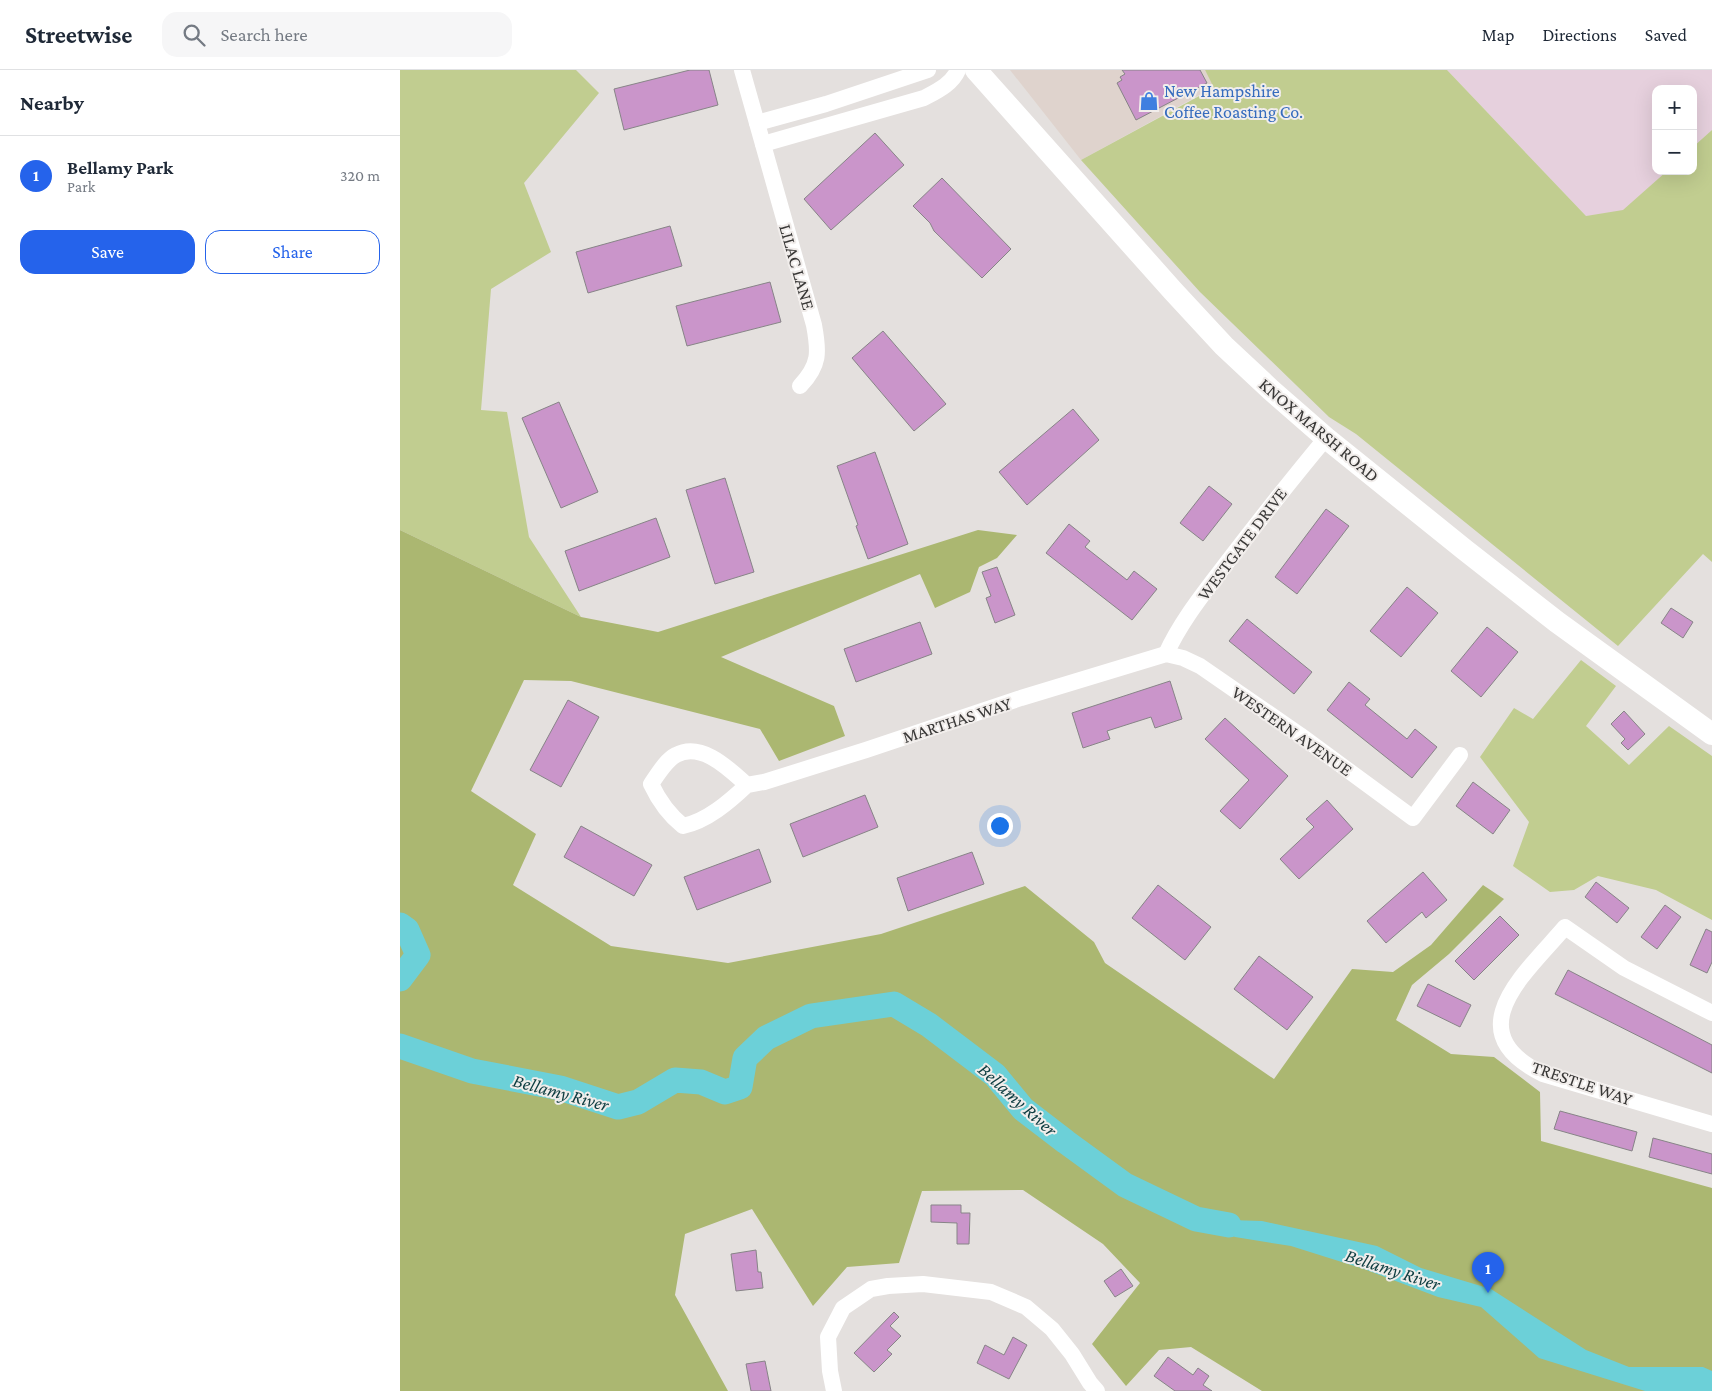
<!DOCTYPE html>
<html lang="en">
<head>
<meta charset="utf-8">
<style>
  :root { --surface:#fff; --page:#f6f6f7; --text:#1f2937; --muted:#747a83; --line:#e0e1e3; --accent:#2563eb }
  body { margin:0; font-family:"Crimson Pro",serif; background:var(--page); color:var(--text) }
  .controls { position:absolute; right:15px; top:15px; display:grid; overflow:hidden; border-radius:10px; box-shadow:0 5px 20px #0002 }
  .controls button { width:45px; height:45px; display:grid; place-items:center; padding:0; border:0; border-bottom:1px solid var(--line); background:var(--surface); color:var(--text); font:25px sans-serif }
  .you { position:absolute; left:599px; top:755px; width:18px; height:18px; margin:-12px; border:4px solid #fff; border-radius:50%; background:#1a73e8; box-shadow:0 0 0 8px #1a73e833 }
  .badge { display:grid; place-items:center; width:32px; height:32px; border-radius:50%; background:var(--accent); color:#fff; font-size:16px; font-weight:700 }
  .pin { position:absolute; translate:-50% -41px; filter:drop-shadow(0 1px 2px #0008) }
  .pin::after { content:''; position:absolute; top:26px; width:18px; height:15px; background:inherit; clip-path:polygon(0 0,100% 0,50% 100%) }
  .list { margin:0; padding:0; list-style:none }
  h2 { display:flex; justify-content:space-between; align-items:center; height:65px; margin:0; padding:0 20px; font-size:21px }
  h2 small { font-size:16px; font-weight:400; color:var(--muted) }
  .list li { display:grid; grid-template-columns:32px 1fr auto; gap:15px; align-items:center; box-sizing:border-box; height:80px; padding:0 20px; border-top:1px solid var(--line) }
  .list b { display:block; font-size:19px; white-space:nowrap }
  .list p { margin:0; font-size:16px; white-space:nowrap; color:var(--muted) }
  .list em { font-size:16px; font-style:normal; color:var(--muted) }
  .actions { display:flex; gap:10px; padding:15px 20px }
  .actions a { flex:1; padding:11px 0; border:1px solid var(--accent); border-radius:15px; text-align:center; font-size:18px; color:var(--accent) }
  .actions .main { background:var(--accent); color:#fff }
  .icon { flex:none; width:28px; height:28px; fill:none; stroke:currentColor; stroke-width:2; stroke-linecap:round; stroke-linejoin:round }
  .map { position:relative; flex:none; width:1312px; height:1321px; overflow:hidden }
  header { display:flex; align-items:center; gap:30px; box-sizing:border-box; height:70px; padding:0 25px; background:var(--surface); border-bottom:1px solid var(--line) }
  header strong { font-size:24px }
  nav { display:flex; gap:28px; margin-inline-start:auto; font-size:18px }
  .search { width:350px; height:45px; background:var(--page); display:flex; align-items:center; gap:12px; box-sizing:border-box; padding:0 18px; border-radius:15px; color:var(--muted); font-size:19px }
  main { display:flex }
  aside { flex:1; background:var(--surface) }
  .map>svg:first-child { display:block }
</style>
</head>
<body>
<header>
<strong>Streetwise</strong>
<div class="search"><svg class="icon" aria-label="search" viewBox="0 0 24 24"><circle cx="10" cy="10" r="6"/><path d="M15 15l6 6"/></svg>Search here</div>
<nav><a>Map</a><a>Directions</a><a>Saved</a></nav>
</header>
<main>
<aside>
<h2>Nearby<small></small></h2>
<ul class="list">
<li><span class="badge">1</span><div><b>Bellamy Park</b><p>Park</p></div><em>320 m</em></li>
</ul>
<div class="actions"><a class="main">Save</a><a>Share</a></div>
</aside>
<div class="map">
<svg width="1312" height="1321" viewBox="0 0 1312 1321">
  <rect width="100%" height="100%" fill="#e4e0de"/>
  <polygon fill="#dfd3cd" points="610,0 805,0 814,17 681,90"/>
  <polygon fill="#e6d0dd" points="1047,0 1312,0 1312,60 1293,77 1293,19 1256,19 1256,101 1267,101 1223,141 1186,146"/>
  <g fill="#c1cd90">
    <polygon points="0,0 176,0 199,23 124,113 151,182 91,219 81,340 107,342 129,467 181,547 0,460"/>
    <polygon points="805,0 1047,0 1186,146 1223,140 1267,101 1293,101 1293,77 1312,60 1312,492 1303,484 1218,576 956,364 929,347 800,222 681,90 814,18"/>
    <polygon points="1181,590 1216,616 1186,656 1229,695 1269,656 1312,686 1312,850 1256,820 1198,806 1174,820 1150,822 1113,796 1129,752 1080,687 1114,638 1133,649"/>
  </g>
  <polygon fill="#abb771" points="0,460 181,547 258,562 578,460 617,465 597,488 579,497 570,522 535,538 520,504 321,587 434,636 445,666 379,691 360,659 171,611 124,610 71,721 136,764 113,815 211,876 328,893 481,864 625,816 694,872 705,893 874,1009 952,899 993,902 1031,875 1083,815 1104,829 1049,884 1012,915 996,950 1051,984 1094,987 1140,1022 1141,1071 1312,1118 1312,1321 862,1321 791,1277 759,1280 726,1316 692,1274 740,1213 703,1174 623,1120 522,1121 499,1193 447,1197 413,1236 352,1139 285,1164 275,1225 328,1321 0,1321"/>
  <polygon fill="#6cd0d8" points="796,1149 862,1151 977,1176 1021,1198 1091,1219 1186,1280 1229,1297 1303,1297 1312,1301 1312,1321 1245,1321 1139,1288 1081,1237 1038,1227 964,1199 891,1176 835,1167"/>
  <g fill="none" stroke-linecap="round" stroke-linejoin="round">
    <g stroke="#6cd0d8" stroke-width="25">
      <polyline points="0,855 7,860 18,885 0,909"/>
      <polyline points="0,976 72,1001 160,1018 218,1037 238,1032 275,1010 301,1012 325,1022 340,1017 345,988 366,968 411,946 494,934 529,955 595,1005 623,1039 666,1072 725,1115 796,1149 829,1155"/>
    </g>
  </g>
  <g fill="#ca95ca" stroke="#878487">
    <polygon points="290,0 309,0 318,35 224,60 214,19"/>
    <polygon points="722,0 800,0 807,13 736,50 717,13 722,10 720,7 725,4"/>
    <polygon points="475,63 504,95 431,160 404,129"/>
    <polygon points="542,108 611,179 582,208 534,161 530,153 513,136"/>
    <polygon points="270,156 282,196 188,223 176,182"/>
    <polygon points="370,212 381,252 287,276 276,236"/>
    <polygon points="483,261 546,334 514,361 452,288"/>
    <polygon points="159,332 198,422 161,438 122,348"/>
    <polygon points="673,339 699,370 627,435 599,402"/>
    <polygon points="475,382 508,474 468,489 456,456 458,455 437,396"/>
    <polygon points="325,408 354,502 315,514 286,420"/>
    <polygon points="809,416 832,434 803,471 780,453"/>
    <polygon points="926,439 949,456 897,524 875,507"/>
    <polygon points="256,448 270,487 179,521 165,481"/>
    <polygon points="669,454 690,471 685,477 727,510 734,501 757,519 732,550 646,483"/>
    <polygon points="597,497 615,545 595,553 586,528 591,526 582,502"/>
    <polygon points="1007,517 1038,543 1001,587 970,561"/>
    <polygon points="1271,538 1293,552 1283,568 1261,553"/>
    <polygon points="847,549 912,602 894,624 829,571"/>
    <polygon points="520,552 532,584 456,612 444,579"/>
    <polygon points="1087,557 1118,582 1081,627 1051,601"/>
    <polygon points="770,611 782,649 755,658 751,647 707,661 710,669 683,678 672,643"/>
    <polygon points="949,612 970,629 965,635 1007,669 1015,659 1037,677 1012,708 927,640"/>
    <polygon points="168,630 199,647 161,717 130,700"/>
    <polygon points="1224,641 1245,664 1228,680 1221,673 1225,669 1211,654"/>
    <polygon points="825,648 888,706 840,759 820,741 849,710 805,669"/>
    <polygon points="1073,712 1110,740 1093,764 1056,736"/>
    <polygon points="465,725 478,757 403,787 390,754"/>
    <polygon points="927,730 953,759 899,809 880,789 914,757 906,749"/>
    <polygon points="181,756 252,795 234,826 164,787"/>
    <polygon points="359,779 371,812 297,840 284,807"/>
    <polygon points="572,782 584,814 508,841 497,808"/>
    <polygon points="1023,802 1047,830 1026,848 1022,842 986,873 967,851"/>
    <polygon points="1196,812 1229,838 1217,853 1185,827"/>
    <polygon points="758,815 811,857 785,890 732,848"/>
    <polygon points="1265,835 1281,847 1257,879 1241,867"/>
    <polygon points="1100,846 1119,865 1074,910 1055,891"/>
    <polygon points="1306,859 1312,862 1312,892 1307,903 1290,895"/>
    <polygon points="859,886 913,927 887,960 834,919"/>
    <polygon points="1168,900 1312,975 1312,1003 1155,924"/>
    <polygon points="1028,914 1071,935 1060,957 1017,936"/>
    <polygon points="1160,1041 1237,1062 1232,1081 1154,1059"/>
    <polygon points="1253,1068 1312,1084 1312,1104 1249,1087"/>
    <polygon points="531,1135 561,1135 561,1143 570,1143 569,1174 557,1174 557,1153 531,1152"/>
    <polygon points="356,1180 358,1202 361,1202 363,1218 336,1221 331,1184"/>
    <polygon points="721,1199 733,1216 715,1227 704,1211"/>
    <polygon points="494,1242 499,1247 490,1256 501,1266 487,1280 492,1284 474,1302 454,1283"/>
    <polygon points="613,1267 627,1275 609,1309 577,1293 585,1275 604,1285"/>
    <polygon points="768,1287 793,1305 798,1298 809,1306 803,1315 812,1321 775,1321 754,1306"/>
    <polygon points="365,1291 371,1321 351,1321 346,1294"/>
  </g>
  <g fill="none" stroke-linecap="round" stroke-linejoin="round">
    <g stroke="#fff" stroke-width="16">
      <path d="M342,0L414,255C419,282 420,295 400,316"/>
      <polyline points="357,53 426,34 528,0"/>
      <path d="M363,74L524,28C537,21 552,14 558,0"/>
      <path d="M766,584C781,551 804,523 825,495C858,452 891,410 926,368"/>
      <path d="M347,715C329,732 307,751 283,756C268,744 259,731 251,714C258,704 266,690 276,685C302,671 330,700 347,715L364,712L466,680L621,628L766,584L783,588L800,596L900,665L1013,748L1060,685"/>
      <path d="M1312,943L1224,898L1165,857C1126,903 1055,961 1143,1004L1312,1054"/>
      <polyline points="434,1321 430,1301 428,1267 443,1238 471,1219 488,1216 523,1214 591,1222 626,1237 652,1259 672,1284 690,1313 697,1321"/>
    </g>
    <polyline stroke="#fff" stroke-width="22" points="576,0 773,221 824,276 871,320 926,368 1065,480 1157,552 1312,664"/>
  </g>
  <defs>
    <g id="shop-bare" transform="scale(1.5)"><path d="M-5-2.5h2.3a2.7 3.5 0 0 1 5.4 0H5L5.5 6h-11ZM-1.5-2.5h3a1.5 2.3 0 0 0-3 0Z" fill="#3f7fe0" stroke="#f1edeb" stroke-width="2.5" paint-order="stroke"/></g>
  </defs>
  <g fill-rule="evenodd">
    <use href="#shop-bare" x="749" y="31"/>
  </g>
  <g text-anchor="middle" stroke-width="4" stroke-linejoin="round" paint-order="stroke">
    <g font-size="18" fill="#366cbe" stroke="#f1edeb" text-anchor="start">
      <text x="764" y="27">New Hampshire<tspan x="764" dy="21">Coffee Roasting Co.</tspan></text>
    </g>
    <g font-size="18" fill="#393837" stroke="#f1edeb">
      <text transform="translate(397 197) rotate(74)" y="6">LILAC LANE</text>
      <text transform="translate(919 360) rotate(40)" y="6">KNOX MARSH ROAD</text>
      <text transform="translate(842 474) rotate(-53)" y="6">WESTGATE DRIVE</text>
      <text transform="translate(557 650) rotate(-18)" y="6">MARTHAS WAY</text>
      <text transform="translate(892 661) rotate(35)" y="6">WESTERN AVENUE</text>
      <text transform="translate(1182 1013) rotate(19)" y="6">TRESTLE WAY</text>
    </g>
    <g font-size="19" font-style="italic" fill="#0d3d41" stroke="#f1edeb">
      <text transform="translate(161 1022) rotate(15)" y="7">Bellamy River</text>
      <text transform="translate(618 1029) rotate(42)" y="7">Bellamy River</text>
      <text transform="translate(993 1199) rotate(18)" y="7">Bellamy River</text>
    </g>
  </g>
</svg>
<div class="controls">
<button>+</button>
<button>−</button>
</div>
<div class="you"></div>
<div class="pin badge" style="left:1088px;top:1223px">1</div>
</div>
</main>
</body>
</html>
